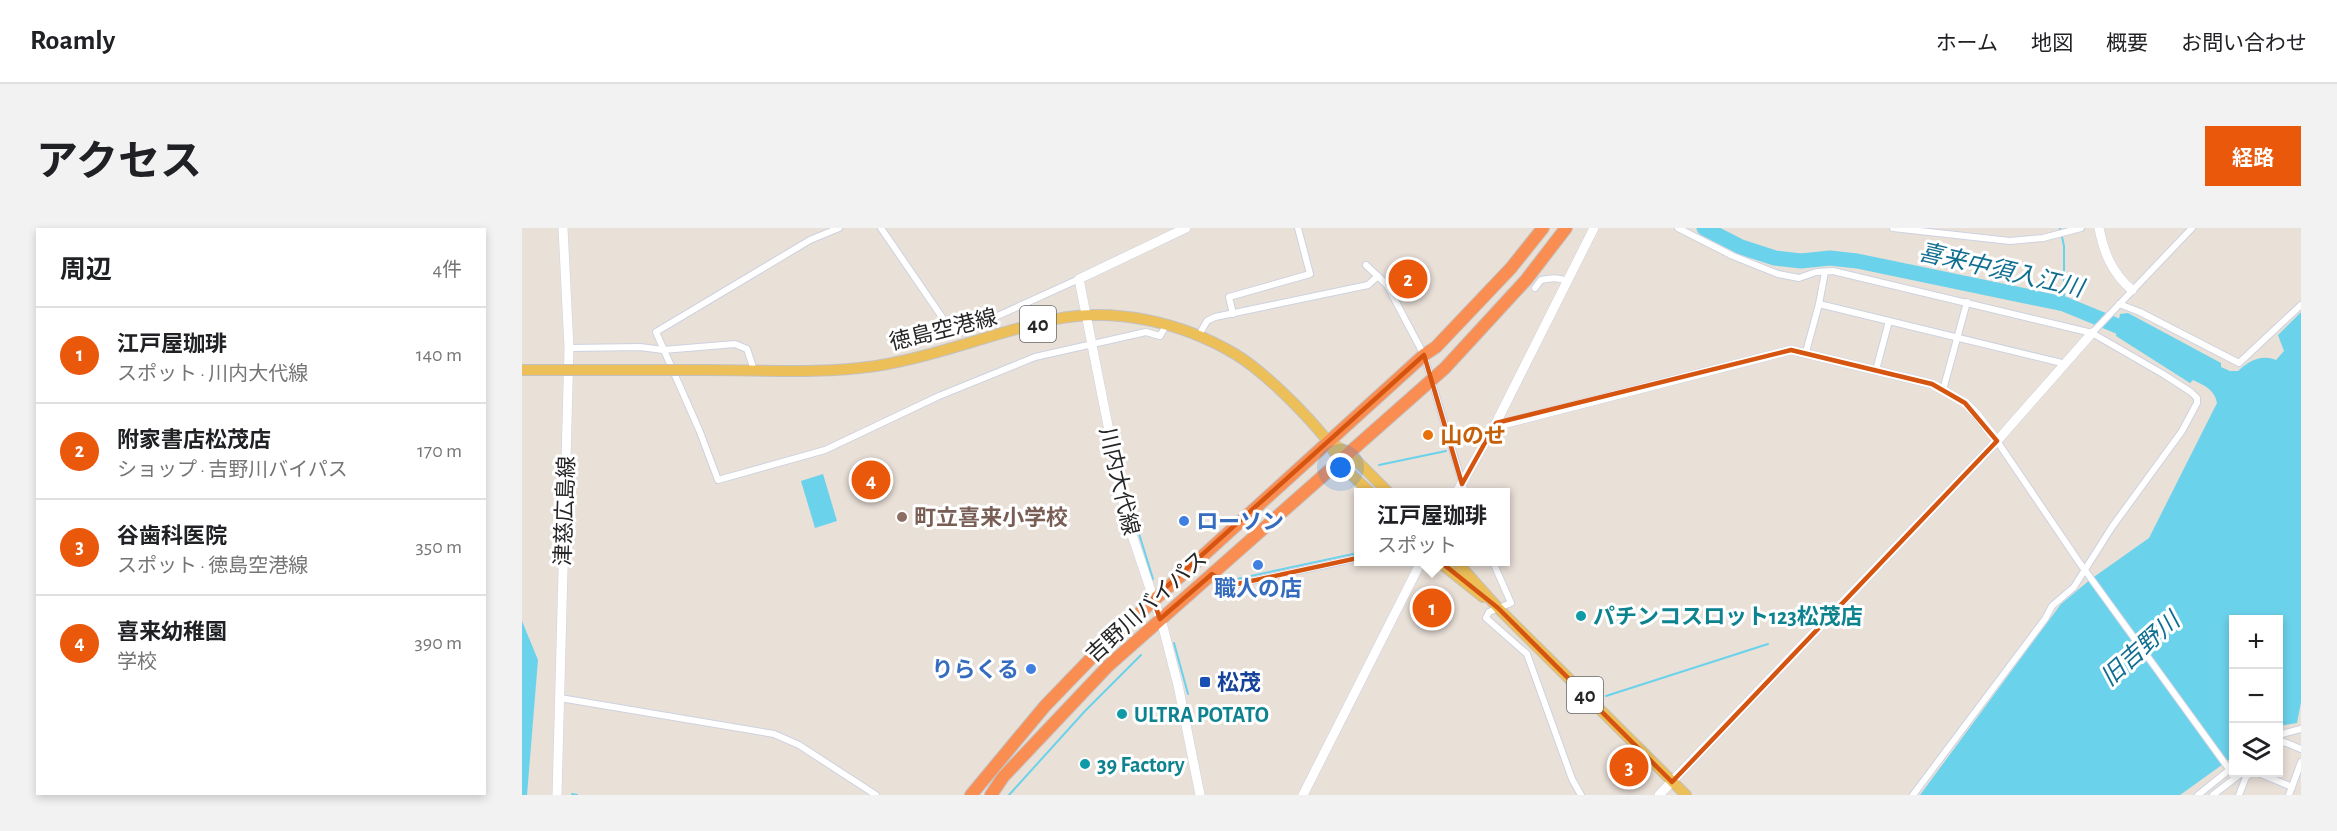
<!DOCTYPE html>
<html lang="ja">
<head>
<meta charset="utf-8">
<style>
  :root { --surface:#fff; --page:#f2f2f2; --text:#202124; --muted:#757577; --line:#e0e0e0; --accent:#ea580c }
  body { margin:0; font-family:"Alegreya Sans","Noto Sans JP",sans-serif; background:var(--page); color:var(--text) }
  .controls { position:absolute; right:18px; bottom:18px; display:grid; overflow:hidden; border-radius:0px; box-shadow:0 3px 9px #0003 }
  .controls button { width:54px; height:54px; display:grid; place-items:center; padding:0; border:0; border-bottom:2px solid var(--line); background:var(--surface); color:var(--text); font:30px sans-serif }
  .you { position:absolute; left:819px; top:240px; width:21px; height:21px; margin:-15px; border:4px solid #fff; border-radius:50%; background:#1a73e8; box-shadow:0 0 0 9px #1a73e833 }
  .badge { display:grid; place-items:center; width:39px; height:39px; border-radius:50%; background:var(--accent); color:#fff; font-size:20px; font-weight:700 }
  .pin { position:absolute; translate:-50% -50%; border:3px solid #fff; box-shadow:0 2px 6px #0006 }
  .popup { position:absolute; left:832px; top:260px; width:156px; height:78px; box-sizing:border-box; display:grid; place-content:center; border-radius:0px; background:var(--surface); filter:drop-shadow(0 2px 4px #0005); font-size:20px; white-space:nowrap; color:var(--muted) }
  .popup b { font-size:22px; color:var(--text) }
  .popup::after { content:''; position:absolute; left:50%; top:100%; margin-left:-12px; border:12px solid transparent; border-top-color:var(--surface) }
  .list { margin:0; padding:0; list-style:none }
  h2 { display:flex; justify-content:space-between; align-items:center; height:78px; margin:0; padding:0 24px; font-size:26px }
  h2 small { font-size:20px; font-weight:400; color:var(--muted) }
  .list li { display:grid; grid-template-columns:39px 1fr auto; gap:18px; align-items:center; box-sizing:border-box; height:96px; padding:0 24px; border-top:2px solid var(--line) }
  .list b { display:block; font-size:22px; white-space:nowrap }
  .list p { margin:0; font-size:20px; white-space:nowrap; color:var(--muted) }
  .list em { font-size:20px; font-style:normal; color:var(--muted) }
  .icon { flex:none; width:33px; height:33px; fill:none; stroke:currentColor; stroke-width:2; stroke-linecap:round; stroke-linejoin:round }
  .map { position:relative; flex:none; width:1779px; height:567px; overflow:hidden; border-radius:0px }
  header { display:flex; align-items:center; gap:36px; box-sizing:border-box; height:84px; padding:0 30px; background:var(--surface); border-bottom:2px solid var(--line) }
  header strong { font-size:28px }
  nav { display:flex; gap:33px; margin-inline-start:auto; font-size:21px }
  .intro { display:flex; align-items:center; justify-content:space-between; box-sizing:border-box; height:144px; padding:0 36px }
  h1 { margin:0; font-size:42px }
  .button { padding:15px 27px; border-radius:0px; background:var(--accent); color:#fff; font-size:21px; font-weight:700 }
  main { display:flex; gap:36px; padding:0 36px }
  aside { flex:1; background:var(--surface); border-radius:0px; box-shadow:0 3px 9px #0003 }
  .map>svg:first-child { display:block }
</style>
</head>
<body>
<header>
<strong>Roamly</strong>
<nav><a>ホーム</a><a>地図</a><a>概要</a><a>お問い合わせ</a></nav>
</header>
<div class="intro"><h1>アクセス</h1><a class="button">経路</a></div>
<main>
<aside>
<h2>周辺<small>4件</small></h2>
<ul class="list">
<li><span class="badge">1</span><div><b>江戸屋珈琲</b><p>スポット · 川内大代線</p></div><em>140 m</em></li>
<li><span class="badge">2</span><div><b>附家書店松茂店</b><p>ショップ · 吉野川バイパス</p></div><em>170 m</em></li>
<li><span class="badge">3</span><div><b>谷歯科医院</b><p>スポット · 徳島空港線</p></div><em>350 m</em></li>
<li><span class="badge">4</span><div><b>喜来幼稚園</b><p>学校</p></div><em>390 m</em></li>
</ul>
</aside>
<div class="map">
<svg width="1779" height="567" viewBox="0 0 1779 567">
  <rect width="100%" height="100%" fill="#e9e0d8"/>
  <g fill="#6bd2eb">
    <path d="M1779,84V474L1775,495L1757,498L1756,392H1712L1711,529L1658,567H1398L1539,376L1569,351L1627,310L1695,175C1693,162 1682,157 1671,152L1668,155L1594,108L1598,86L1606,85L1699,135V139L1708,143H1716C1727,133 1739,126 1754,132L1762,123L1756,107Z"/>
    <polygon points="301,246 315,293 293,300 279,253"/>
    <polygon points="0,393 16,432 5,567 0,567"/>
  </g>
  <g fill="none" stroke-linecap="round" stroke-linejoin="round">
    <g stroke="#6bd2eb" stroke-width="2">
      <polyline points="1538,0 1542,18 1542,76"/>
      <polyline points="857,237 924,223"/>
      <polyline points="614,296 631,351"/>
      <polyline points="710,352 836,325"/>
      <polyline points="652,415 666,466"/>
      <polyline points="1084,468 1246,416"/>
      <polyline points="50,566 55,567"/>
      <polyline points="487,567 563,483 619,427"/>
    </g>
    <polyline stroke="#6bd2eb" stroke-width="15" points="1182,0 1219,19 1253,30 1279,33 1308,30 1335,33 1542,76 1615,106"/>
    <g stroke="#cdd2e0" stroke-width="8">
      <g id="street">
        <polyline points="317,0 288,12 134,104 178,204 196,252 303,222 417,168 513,129 624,104 638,108 645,96"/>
        <polyline points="359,0 424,95 438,105 557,51"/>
        <polyline points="1156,0 1211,28 1256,46 1277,50 1294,44 1311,43 1570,105 1641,146 1669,164 1675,170 1675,175 1660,203 1590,299 1552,359 1530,378 1523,391 1391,567"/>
        <polyline points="1371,0 1488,13 1521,10 1559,0"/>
        <polyline points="844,37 865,57 902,127 943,264"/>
        <path d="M1013,60L1019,52C1029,50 1035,49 1045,53"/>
        <polyline points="1297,76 1303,44"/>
        <polyline points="1597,76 1618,84 1717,135 1779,77"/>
        <polyline points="711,86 707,69 788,46 776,0"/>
        <polyline points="1570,105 1670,0"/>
        <polyline points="677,107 685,93 693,89 846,57 856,48"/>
        <polyline points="47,120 118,119 141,122 213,116 225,121 232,142"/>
        <polyline points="1284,124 1297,76 1367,93"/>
        <polyline points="1354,142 1367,93 1544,136"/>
        <polyline points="1421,162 1445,74"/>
        <polyline points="1475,213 1557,334 1707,541"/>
        <polyline points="971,334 989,375 967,384 964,390 1005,426 1050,551 1059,567"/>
        <polyline points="690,346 699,355 706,358 836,330"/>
        <polyline points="38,470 252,506 277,517 354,567"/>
        <polyline points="1756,507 1779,501"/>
        <polyline points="1756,518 1762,514 1779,521"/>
        <polyline points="1734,544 1770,559"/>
        <polyline points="1676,567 1712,538"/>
        <polyline points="1691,567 1721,544"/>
        <polyline points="1717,567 1724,549 1731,544"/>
        <polyline points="1767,567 1779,534"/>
      </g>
    </g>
    <g stroke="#cdd2e0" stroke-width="10">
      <g id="secondary">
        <polyline points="664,0 557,51 604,289 641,399 656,457 678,567"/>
        <path d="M1577,0C1582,25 1590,45 1610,62"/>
        <polyline points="974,195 981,196 1269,122 1410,156 1443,175 1455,187 1475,213"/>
        <polyline points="935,264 974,195 1072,0"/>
        <polyline points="35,567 47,120 41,0"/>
        <polyline points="781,567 899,334"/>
        <polyline points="1137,567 1475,213 1570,105"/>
      </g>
    </g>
    <g stroke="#c2c2c2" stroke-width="12">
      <g id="primary">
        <path d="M187,142C243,142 299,146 354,138C416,128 473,104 534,91C595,79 661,95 713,126C743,144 783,185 805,212C810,218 812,225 817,232C824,244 838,254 848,264"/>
        <polyline points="808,215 827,225 866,264"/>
        <polyline points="917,334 961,369"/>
        <polyline points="935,334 976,380 1164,567"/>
      </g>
    </g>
    <g stroke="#c2c2c2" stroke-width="14">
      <g id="highway">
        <polyline points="449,567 523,478 577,422 902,127 914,119 989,40 1021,0"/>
        <polyline points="469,567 481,549 586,438 923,140 1004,52 1044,0"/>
      </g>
    </g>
    <use href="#street" stroke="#fff" stroke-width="6"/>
    <use href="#secondary" stroke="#fff" stroke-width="9"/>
    <use href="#primary" stroke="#edbf59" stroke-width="10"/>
    <use href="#highway" stroke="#fa8e52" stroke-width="12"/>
    <g stroke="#c2c2c2" stroke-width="12" stroke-linecap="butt">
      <polyline id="primary-bridge" points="0,142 187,142"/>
    </g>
    <use href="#primary-bridge" stroke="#edbf59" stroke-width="10"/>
  </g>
  <path fill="none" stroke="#d5540f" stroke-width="4.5" stroke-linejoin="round" d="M1269,122L1410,156L1443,175L1475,213L1150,554L976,380L905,323L901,331L882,320L706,358L690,346L638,391L631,371L902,127L940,256L974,195Z"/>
  <circle fill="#e8710a" stroke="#fff" stroke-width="2" cx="906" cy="207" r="6"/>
  <circle fill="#8d6e63" stroke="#fff" stroke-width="2" cx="380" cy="289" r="6"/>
  <g fill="#3f7fe0" stroke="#fff" stroke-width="2">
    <circle cx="662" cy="293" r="6"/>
    <circle cx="736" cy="337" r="6"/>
    <circle cx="509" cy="441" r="6"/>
  </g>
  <g fill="#0f9aa8" stroke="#fff" stroke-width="2">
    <circle cx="1059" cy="388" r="6"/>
    <circle cx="600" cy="486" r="6"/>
    <circle cx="563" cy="536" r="6"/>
  </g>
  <rect fill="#1a4fb4" stroke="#fff" stroke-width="2" x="677" y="448" width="12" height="12" rx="3"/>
  <g text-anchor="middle" stroke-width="6" stroke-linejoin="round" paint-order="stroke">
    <g fill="#fff" stroke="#676767" stroke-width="1.5">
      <rect x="498" y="78" width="36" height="36" rx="4.5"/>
      <rect x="1045" y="449" width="36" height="36" rx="4.5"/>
    </g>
    <g font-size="21" font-weight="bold" fill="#262626">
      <text x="516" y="103">40</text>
      <text x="1063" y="474">40</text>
    </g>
    <g font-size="22" fill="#262626" stroke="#fff">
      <text transform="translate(421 101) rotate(-14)" y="8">徳島空港線</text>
      <text transform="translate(598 253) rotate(77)" y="8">川内大代線</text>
      <text transform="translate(42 283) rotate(-88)" y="8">津慈広島線</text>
      <text transform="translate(624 378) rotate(-42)" y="8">吉野川バイパス</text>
    </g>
    <g font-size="22" font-weight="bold" fill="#c56008" stroke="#fff" text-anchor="start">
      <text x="918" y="215">山のせ</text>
    </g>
    <g font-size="22" font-weight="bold" fill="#785e54" stroke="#fff" text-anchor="start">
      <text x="392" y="297">町立喜来小学校</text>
    </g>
    <g font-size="22" font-weight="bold" fill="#366cbe" stroke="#fff" text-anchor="start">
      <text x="674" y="301">ローソン</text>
      <text x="736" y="368" text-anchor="middle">職人の店</text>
      <text x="497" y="449" text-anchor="end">りらくる</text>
    </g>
    <g font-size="22" font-weight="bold" fill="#0d838f" stroke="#fff" text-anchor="start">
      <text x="1071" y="396">パチンコスロット123松茂店</text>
      <text x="612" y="494">ULTRA POTATO</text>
      <text x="575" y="544">39 Factory</text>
    </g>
    <g font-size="22" font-weight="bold" fill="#164399" stroke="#fff" text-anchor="start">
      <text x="695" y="462">松茂</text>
    </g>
    <g font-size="24" font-style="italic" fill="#106e91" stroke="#fff">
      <text transform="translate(1479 42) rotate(13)" y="8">喜来中須入江川</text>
      <text transform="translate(1618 421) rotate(-42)" y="8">旧吉野川</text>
    </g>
  </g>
</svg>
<div class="controls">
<button>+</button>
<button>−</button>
<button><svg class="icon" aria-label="layers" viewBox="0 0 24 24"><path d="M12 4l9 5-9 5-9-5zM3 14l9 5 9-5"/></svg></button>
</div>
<div class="you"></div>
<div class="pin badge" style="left:910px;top:380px">1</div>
<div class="popup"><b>江戸屋珈琲</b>スポット</div>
<div class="pin badge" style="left:886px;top:51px">2</div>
<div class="pin badge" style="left:1107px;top:539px">3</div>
<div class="pin badge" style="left:349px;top:252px">4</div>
</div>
</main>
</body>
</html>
